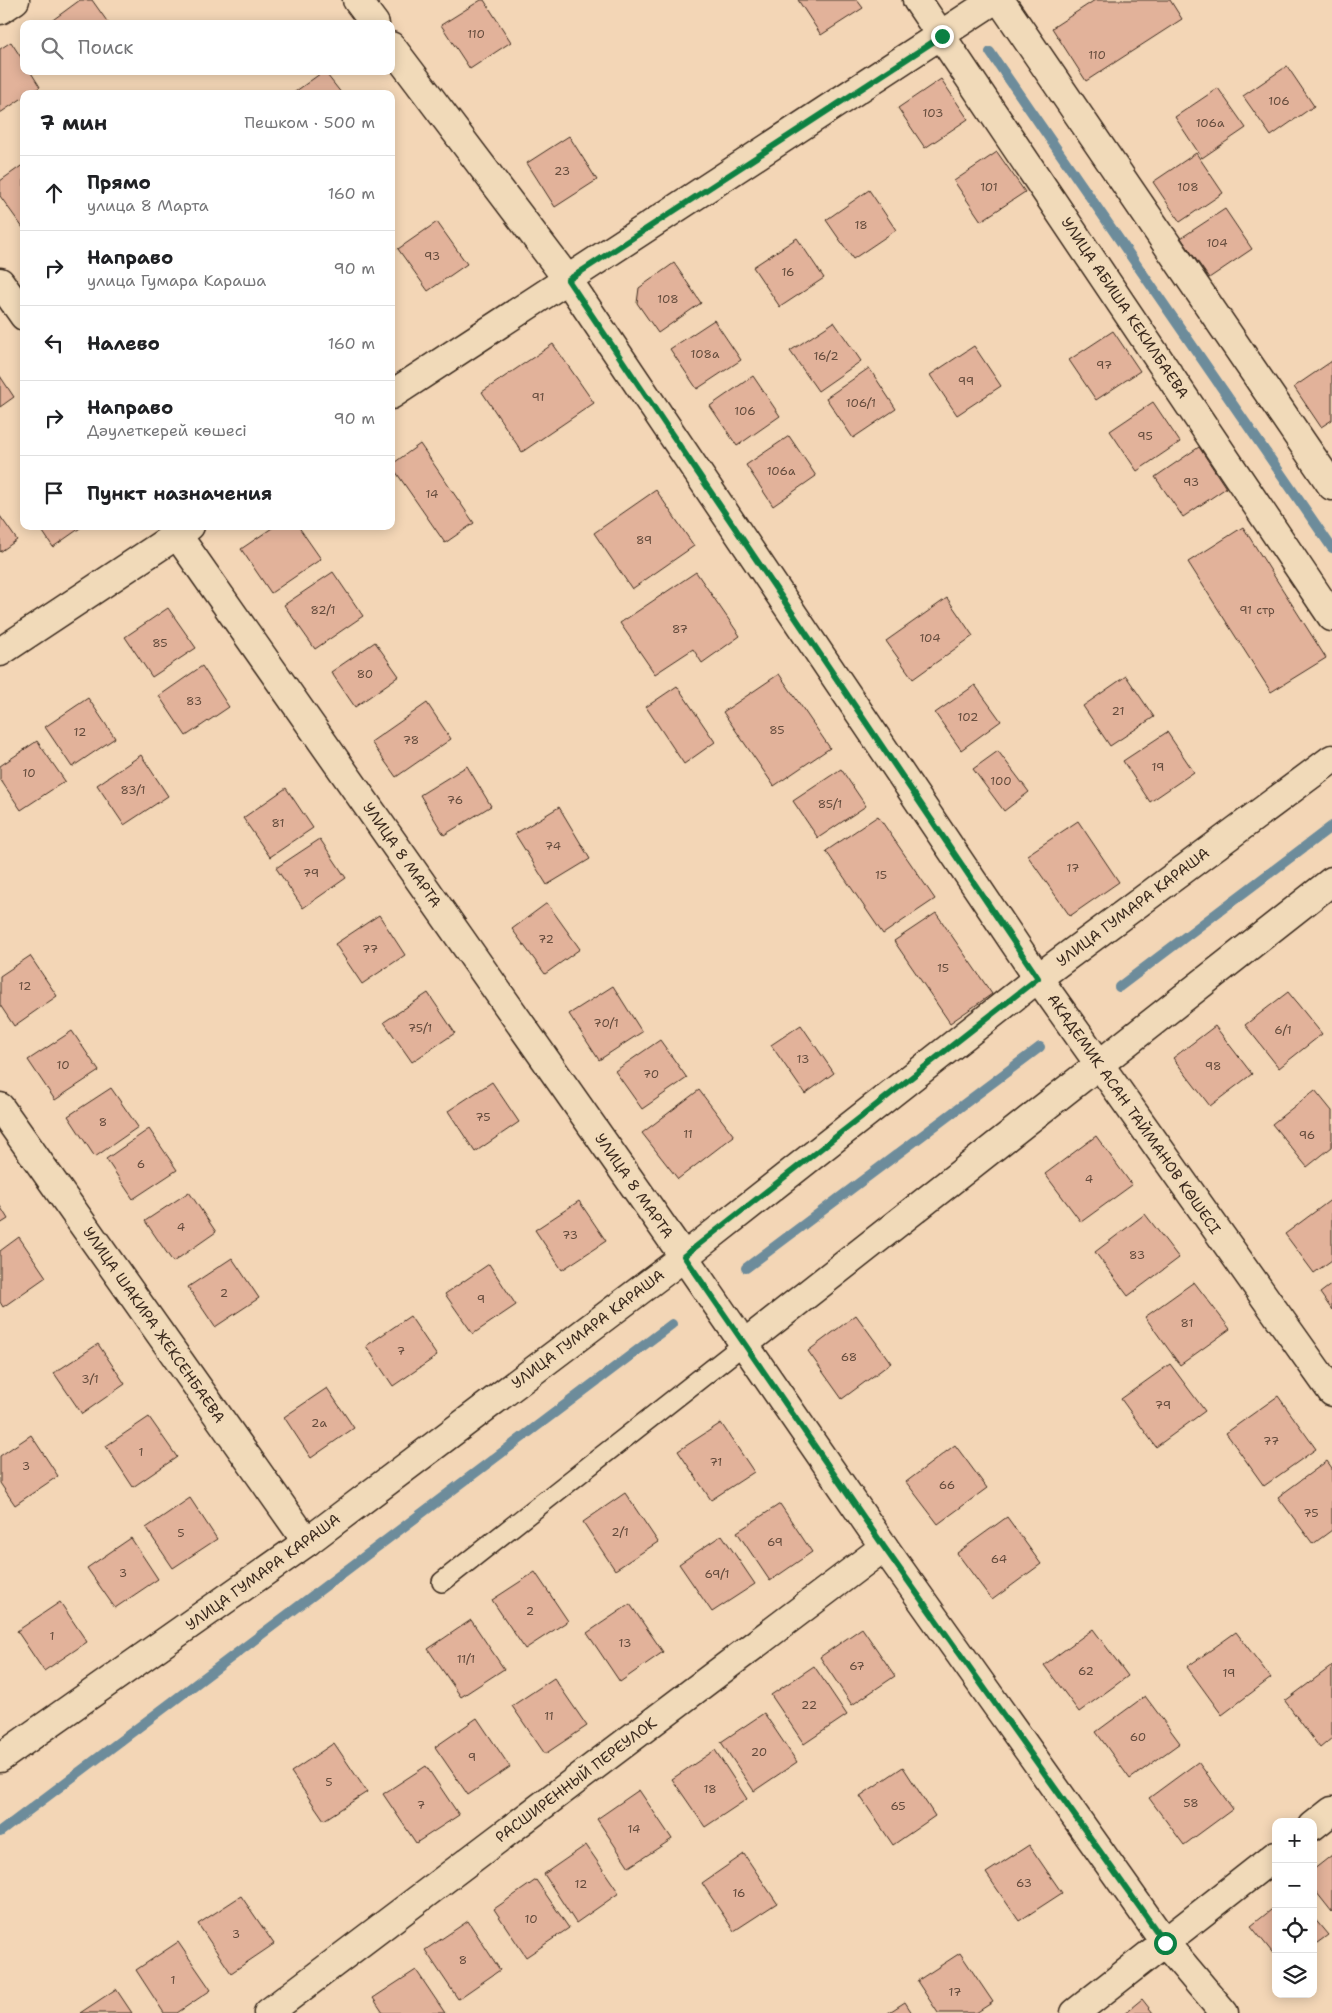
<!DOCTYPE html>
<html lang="ru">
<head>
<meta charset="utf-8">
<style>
  :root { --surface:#fff; --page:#f2f2f2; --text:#202124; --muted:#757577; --line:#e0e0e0 }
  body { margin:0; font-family:"Shantell Sans",sans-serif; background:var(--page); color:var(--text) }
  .controls { position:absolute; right:15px; bottom:15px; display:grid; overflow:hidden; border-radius:10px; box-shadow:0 2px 12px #0003 }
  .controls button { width:45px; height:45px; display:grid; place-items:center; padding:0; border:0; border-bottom:1px solid var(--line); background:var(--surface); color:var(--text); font:25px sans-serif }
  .stop { position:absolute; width:15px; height:15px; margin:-11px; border:4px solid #0b8043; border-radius:50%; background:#fff }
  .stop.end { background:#0b8043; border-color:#fff; box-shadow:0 1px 5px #0008 }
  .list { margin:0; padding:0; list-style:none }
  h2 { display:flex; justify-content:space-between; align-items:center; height:65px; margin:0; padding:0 20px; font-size:21px }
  h2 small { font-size:16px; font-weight:400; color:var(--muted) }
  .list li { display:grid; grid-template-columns:32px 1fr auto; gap:15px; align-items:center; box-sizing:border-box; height:75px; padding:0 20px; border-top:1px solid var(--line) }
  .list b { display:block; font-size:19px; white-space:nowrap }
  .list p { margin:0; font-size:16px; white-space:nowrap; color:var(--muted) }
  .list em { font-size:16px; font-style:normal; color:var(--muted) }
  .icon { flex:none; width:28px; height:28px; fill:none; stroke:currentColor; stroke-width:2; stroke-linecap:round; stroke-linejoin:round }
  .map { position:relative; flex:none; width:1332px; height:2013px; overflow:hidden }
  .search { position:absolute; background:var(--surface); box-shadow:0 2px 12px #0003; left:20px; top:20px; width:375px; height:55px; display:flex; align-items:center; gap:12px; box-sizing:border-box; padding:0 18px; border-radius:10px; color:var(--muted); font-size:19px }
  .panel { position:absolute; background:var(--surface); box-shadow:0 2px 12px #0003; left:20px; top:90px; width:375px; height:440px; border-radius:10px }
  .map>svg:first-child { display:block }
</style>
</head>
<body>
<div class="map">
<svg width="1332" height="2013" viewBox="0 0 1332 2013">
  <rect width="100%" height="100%" fill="#f3d6b6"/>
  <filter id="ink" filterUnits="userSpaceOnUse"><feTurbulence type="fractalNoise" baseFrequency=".02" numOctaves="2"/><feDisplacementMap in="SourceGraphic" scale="10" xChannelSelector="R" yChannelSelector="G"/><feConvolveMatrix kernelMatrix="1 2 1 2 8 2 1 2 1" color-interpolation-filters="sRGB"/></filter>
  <g filter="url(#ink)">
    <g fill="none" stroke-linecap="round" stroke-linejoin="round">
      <g stroke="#6d8c9b" stroke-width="10">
        <polyline points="990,52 1332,548"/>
        <polyline points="1119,987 1332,826"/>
        <polyline points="746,1268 1040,1047"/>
        <polyline points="0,1832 672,1324"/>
      </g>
    </g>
    <g fill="#e2b29a" stroke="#3b2a1e">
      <polygon points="80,0 92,0 109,24 52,24 50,22"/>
      <polygon points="481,0 484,0 511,42 470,69 441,25"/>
      <polygon points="798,0 857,0 863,8 821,35"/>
      <polygon points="1095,0 1170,0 1182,19 1086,81 1052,28"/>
      <polygon points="11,42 24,62 24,71 30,71 40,87 29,94 24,94 24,97 0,113 0,49"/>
      <polygon points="1287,66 1314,106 1271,136 1243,96"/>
      <polygon points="324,71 342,94 292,94"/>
      <polygon points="941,79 968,119 925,148 898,108"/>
      <polygon points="1218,88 1246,128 1202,158 1175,117"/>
      <polygon points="569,136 597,180 555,207 527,163"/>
      <polygon points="997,152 1025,192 981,221 954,181"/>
      <polygon points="1196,153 1223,193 1180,222 1153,182"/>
      <polygon points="24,164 24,227 23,228 0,196 0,181"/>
      <polygon points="869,190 896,230 853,259 826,220"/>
      <polygon points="1225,209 1252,249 1209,278 1181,238"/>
      <polygon points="437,222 467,264 428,291 398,249"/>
      <polygon points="797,238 824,278 780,307 753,267"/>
      <polygon points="674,263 701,303 658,333 637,303 639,288"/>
      <polygon points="714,320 741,360 697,389 670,349"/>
      <polygon points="834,322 861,361 818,391 790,351"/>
      <polygon points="1113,331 1140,371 1096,400 1069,360"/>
      <polygon points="553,344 594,403 522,452 482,392"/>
      <polygon points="974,346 1001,386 957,415 930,375"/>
      <polygon points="1332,361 1332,420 1321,427 1294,387"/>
      <polygon points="869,368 896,409 853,438 826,398"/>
      <polygon points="0,376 14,397 0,407"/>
      <polygon points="753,376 780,416 737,446 710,406"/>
      <polygon points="1153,402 1180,442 1137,471 1110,431"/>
      <polygon points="789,436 816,476 773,506 746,465"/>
      <polygon points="420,444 474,523 445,543 391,465"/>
      <polygon points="1199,447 1226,488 1183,517 1155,477"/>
      <polygon points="656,490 694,546 632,589 594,533"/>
      <polygon points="0,516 17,540 0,552"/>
      <polygon points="39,526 83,526 53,547"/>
      <polygon points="275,526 298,526 321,559 271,593 241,549"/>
      <polygon points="1243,527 1326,658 1271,692 1188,562"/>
      <polygon points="333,572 363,616 315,649 284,605"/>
      <polygon points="696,572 740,636 702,663 693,649 655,674 620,623"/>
      <polygon points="947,598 973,636 913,679 886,641"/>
      <polygon points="168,608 196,648 152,677 125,637"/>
      <polygon points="375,642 399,676 355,707 331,672"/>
      <polygon points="202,666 229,707 186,736 159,696"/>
      <polygon points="779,674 830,748 774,786 723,712"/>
      <polygon points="1126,676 1154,717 1110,746 1083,706"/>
      <polygon points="975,685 1001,721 961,750 935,713"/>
      <polygon points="677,686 715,742 684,764 646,707"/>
      <polygon points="88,698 115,738 72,767 45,727"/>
      <polygon points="427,703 451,739 396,777 371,742"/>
      <polygon points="1167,732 1194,772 1150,802 1123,761"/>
      <polygon points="37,741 65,781 21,810 0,779 0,766"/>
      <polygon points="998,751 1029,792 1004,811 973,769"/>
      <polygon points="141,755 168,796 124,825 97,785"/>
      <polygon points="467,766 491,806 444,835 420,795"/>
      <polygon points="841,769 866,806 818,838 793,801"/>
      <polygon points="286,788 313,828 270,857 243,818"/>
      <polygon points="559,807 590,859 547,885 515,834"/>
      <polygon points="878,816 935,899 883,934 826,851"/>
      <polygon points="1078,821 1119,882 1070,916 1027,855"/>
      <polygon points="320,839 346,878 303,908 276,868"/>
      <polygon points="547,903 580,949 545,974 512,929"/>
      <polygon points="936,913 992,994 950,1023 894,941"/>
      <polygon points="379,915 405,955 362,984 335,944"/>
      <polygon points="30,956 57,996 14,1026 0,1005 0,976"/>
      <polygon points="613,986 642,1032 599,1060 569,1014"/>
      <polygon points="1288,992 1322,1034 1279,1068 1245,1025"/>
      <polygon points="428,993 455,1033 412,1062 384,1022"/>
      <polygon points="801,1025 834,1073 805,1094 771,1045"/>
      <polygon points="1215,1026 1252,1074 1210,1106 1173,1058"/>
      <polygon points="72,1031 99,1071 55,1100 28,1060"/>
      <polygon points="660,1040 687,1078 642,1109 615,1071"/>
      <polygon points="492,1082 519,1122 475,1152 448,1111"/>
      <polygon points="111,1088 138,1127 95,1157 68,1116"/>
      <polygon points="699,1090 734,1136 678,1179 642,1133"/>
      <polygon points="1315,1090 1332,1111 1332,1147 1307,1167 1272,1124"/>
      <polygon points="149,1129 177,1170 133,1199 106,1159"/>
      <polygon points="1096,1136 1132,1185 1081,1222 1045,1174"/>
      <polygon points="189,1192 216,1232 173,1262 145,1221"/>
      <polygon points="1332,1199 1332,1260 1314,1273 1285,1234"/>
      <polygon points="579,1201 606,1241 562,1270 535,1230"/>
      <polygon points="0,1206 8,1219 0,1224"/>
      <polygon points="1145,1214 1179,1258 1128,1296 1095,1252"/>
      <polygon points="19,1237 46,1277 3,1307 0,1302 0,1251"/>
      <polygon points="232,1258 259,1298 215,1327 188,1287"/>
      <polygon points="489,1264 516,1305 473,1334 445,1294"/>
      <polygon points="1194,1282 1230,1329 1180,1365 1145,1317"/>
      <polygon points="1332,1284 1332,1310 1320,1293"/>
      <polygon points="856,1315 891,1363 842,1399 808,1351"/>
      <polygon points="410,1316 437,1356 393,1386 366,1346"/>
      <polygon points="98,1344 125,1384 82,1414 54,1373"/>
      <polygon points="1170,1364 1205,1411 1156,1447 1121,1399"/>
      <polygon points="327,1388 354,1428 311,1458 284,1417"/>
      <polygon points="1278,1396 1316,1449 1264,1486 1226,1433"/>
      <polygon points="149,1417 177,1457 133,1487 106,1446"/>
      <polygon points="721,1423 754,1472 711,1500 678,1451"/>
      <polygon points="31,1435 58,1476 15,1505 0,1483 0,1456"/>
      <polygon points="955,1445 987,1488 938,1524 906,1482"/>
      <polygon points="1327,1461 1332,1468 1332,1530 1313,1544 1278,1497"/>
      <polygon points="625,1493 658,1542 615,1570 583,1522"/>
      <polygon points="190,1498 217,1539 173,1568 146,1528"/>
      <polygon points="780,1504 812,1552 770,1581 737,1532"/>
      <polygon points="1007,1517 1041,1564 992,1600 957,1553"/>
      <polygon points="722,1535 755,1584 712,1612 679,1564"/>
      <polygon points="131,1538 158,1579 115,1608 87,1568"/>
      <polygon points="535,1572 568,1621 525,1649 492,1600"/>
      <polygon points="60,1602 87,1642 44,1671 17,1631"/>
      <polygon points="630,1604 663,1652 620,1682 587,1633"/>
      <polygon points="471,1620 504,1669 461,1697 428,1649"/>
      <polygon points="862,1628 895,1676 852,1705 820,1657"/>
      <polygon points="1093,1629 1128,1676 1079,1712 1044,1665"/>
      <polygon points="1236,1632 1271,1678 1222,1715 1187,1667"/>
      <polygon points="814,1666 847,1715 804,1744 771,1695"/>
      <polygon points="1332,1666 1332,1738 1320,1748 1285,1701"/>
      <polygon points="554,1678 587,1726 545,1754 512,1706"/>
      <polygon points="1145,1696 1180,1743 1130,1779 1096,1732"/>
      <polygon points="764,1713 797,1762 754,1791 721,1742"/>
      <polygon points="477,1718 510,1767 468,1795 435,1747"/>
      <polygon points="334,1743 367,1792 324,1820 291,1772"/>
      <polygon points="715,1750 747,1799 705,1827 672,1779"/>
      <polygon points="1198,1762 1233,1809 1184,1845 1149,1798"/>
      <polygon points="426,1766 459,1815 416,1843 383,1794"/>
      <polygon points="903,1767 935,1816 893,1845 860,1796"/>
      <polygon points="639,1790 672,1839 629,1867 597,1819"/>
      <polygon points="586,1845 619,1893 576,1923 544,1874"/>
      <polygon points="1029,1845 1062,1893 1019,1921 986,1873"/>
      <polygon points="744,1854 777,1903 734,1931 702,1883"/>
      <polygon points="1332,1855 1332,1912 1313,1888 1313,1870"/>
      <polygon points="536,1880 569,1928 526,1957 494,1909"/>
      <polygon points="241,1896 274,1944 231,1973 198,1924"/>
      <polygon points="1276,1906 1276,1957 1251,1926"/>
      <polygon points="1313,1917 1328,1935 1313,1946"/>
      <polygon points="468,1921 500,1970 458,1999 425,1950"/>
      <polygon points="178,1942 211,1990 177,2013 164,2013 136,1970"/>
      <polygon points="960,1953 993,2002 976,2013 938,2013 917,1981"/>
      <polygon points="416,1970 445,2013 383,2013 373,1998"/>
      <polygon points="116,1989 132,2013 80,2013"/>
      <polygon points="1142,1999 1153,2013 1125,2013"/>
      <polygon points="905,2002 912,2013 888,2013"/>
    </g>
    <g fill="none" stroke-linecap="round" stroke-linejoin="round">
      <g stroke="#3b2a1e" stroke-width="22">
        <polyline id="service" points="442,1582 744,1344"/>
      </g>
      <g stroke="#3b2a1e" stroke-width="31">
        <g id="minor">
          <polyline points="357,0 375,24"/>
          <polyline points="917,0 1332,617"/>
          <polyline points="1000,0 1332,486"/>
          <polyline points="0,10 15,0"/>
          <polyline points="391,46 568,280 1038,978 1332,1392"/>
          <polyline points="0,282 24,316"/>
          <polyline points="391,395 994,0"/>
          <polyline points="171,526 684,1257 884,1547 1165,1943 1224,2013"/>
          <polyline points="0,652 190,526"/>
          <polyline points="0,1107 307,1542"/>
          <polyline points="744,1344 1332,881"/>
          <polyline points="0,1758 307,1542 684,1257 1038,978 1332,759"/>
          <polyline points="1313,1826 1332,1811"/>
          <polyline points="268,2013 884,1547"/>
          <polyline points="1075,2013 1276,1855"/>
        </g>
      </g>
      <use href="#service" stroke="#f1dab9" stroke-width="19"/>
      <use href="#minor" stroke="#f1dab9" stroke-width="28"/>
    </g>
  </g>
  <g fill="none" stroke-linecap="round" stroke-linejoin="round" filter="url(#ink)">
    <polyline stroke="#0b8043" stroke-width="6" points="942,36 568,280 1038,978 684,1256 884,1547 1165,1943"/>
  </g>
  <g text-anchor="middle" stroke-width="4" stroke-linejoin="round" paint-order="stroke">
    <g font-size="12" fill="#654c3d">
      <text x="476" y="38">110</text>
      <text x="1097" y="59">110</text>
      <text x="1279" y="105">106</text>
      <text x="933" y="117">103</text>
      <text x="1210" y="127">106а</text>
      <text x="562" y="175">23</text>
      <text x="989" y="191">101</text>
      <text x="1188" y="191">108</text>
      <text x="861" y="229">18</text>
      <text x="1217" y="247">104</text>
      <text x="432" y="260">93</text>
      <text x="788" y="276">16</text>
      <text x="668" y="303">108</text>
      <text x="705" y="358">108а</text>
      <text x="826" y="360">16/2</text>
      <text x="1104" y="369">97</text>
      <text x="966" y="385">99</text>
      <text x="538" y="401">91</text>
      <text x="861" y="407">106/1</text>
      <text x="745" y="415">106</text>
      <text x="1145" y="440">95</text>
      <text x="781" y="475">106а</text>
      <text x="1191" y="486">93</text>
      <text x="432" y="498">14</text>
      <text x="644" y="544">89</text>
      <text x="323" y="614">82/1</text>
      <text x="1257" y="614">91 стр</text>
      <text x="680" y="633">87</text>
      <text x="930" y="642">104</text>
      <text x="160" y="647">85</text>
      <text x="365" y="678">80</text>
      <text x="194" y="705">83</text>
      <text x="1118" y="715">21</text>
      <text x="968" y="721">102</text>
      <text x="777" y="734">85</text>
      <text x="80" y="736">12</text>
      <text x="411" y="744">78</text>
      <text x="1158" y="771">19</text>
      <text x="29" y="777">10</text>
      <text x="1001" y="785">100</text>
      <text x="133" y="794">83/1</text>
      <text x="455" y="804">76</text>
      <text x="830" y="808">85/1</text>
      <text x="278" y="827">81</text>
      <text x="553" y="850">74</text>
      <text x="1073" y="872">17</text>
      <text x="311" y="877">79</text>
      <text x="881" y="879">15</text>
      <text x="546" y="943">72</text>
      <text x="370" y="953">77</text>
      <text x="943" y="972">15</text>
      <text x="25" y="990">12</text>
      <text x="606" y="1027">70/1</text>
      <text x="420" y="1032">75/1</text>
      <text x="1283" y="1034">6/1</text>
      <text x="803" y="1063">13</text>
      <text x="63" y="1069">10</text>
      <text x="1213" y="1070">98</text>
      <text x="651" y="1078">70</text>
      <text x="483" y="1121">75</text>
      <text x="103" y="1126">8</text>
      <text x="688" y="1138">11</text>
      <text x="1307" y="1139">96</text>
      <text x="141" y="1168">6</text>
      <text x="1089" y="1183">4</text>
      <text x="181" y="1231">4</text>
      <text x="570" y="1239">73</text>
      <text x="1137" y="1259">83</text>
      <text x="224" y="1297">2</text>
      <text x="481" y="1303">9</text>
      <text x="1187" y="1327">81</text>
      <text x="401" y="1355">7</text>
      <text x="849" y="1361">68</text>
      <text x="90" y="1383">3/1</text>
      <text x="1163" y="1409">79</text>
      <text x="319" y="1427">2а</text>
      <text x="1271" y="1445">77</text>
      <text x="141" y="1456">1</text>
      <text x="716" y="1466">71</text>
      <text x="26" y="1470">3</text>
      <text x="947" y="1489">66</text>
      <text x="1311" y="1517">75</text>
      <text x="620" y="1536">2/1</text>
      <text x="181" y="1537">5</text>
      <text x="775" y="1546">69</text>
      <text x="999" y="1563">64</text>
      <text x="123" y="1577">3</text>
      <text x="717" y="1578">69/1</text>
      <text x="530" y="1615">2</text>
      <text x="52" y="1640">1</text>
      <text x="625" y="1647">13</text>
      <text x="466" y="1663">11/1</text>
      <text x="857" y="1670">67</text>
      <text x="1086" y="1675">62</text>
      <text x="1229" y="1677">19</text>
      <text x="809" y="1709">22</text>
      <text x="549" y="1720">11</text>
      <text x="1138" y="1741">60</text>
      <text x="759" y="1756">20</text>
      <text x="472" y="1761">9</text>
      <text x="329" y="1786">5</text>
      <text x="710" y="1793">18</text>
      <text x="1191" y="1807">58</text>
      <text x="421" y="1809">7</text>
      <text x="898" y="1810">65</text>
      <text x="634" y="1833">14</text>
      <text x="1024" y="1887">63</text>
      <text x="581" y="1888">12</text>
      <text x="739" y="1897">16</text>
      <text x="531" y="1923">10</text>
      <text x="236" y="1938">3</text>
      <text x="463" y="1964">8</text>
      <text x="173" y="1984">1</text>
      <text x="955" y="1996">17</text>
    </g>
    <g font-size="15" fill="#3b2a1e" stroke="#f1dab9">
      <text transform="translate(1125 308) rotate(56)" y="5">УЛИЦА АБИША КЕКИЛБАЕВА</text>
      <text transform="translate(402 855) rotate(55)" y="5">УЛИЦА 8 МАРТА</text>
      <text transform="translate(1133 907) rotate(-37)" y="5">УЛИЦА ГУМАРА КАРАША</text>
      <text transform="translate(1134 1114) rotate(55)" y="5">АКАДЕМИК АСАН ТАЙМАНОВ КӨШЕСІ</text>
      <text transform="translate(634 1186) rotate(55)" y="5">УЛИЦА 8 МАРТА</text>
      <text transform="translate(154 1325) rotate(55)" y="5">УЛИЦА ШАКИРА ЖЕКСЕНБАЕВА</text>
      <text transform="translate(588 1329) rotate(-37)" y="5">УЛИЦА ГУМАРА КАРАША</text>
      <text transform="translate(263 1572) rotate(-36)" y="5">УЛИЦА ГУМАРА КАРАША</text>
      <text transform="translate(576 1780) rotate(-37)" y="5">РАСШИРЕННЫЙ ПЕРЕУЛОК</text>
    </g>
  </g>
</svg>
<div class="controls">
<button>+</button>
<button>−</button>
<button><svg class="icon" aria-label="locate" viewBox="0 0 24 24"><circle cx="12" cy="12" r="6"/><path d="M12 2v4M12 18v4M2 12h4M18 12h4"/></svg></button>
<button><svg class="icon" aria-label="layers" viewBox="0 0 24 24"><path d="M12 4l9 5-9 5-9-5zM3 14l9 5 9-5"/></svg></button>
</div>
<div class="stop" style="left:1165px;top:1943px"></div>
<div class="stop end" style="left:942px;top:36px"></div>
<div class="search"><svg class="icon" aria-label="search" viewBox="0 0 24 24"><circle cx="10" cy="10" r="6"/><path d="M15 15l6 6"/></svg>Поиск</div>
<section class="panel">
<h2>7 мин<small>Пешком · 500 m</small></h2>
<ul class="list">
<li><svg class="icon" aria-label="ahead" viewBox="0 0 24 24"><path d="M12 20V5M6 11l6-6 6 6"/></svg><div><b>Прямо</b><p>улица 8 Марта</p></div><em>160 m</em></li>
<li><svg class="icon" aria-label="right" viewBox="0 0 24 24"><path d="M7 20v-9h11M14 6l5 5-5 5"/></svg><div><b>Направо</b><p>улица Гумара Караша</p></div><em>90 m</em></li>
<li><svg class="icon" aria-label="left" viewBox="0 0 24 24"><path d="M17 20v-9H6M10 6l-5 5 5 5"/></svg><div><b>Налево</b></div><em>160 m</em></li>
<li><svg class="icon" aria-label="right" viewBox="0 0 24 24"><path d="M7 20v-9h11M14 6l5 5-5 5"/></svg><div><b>Направо</b><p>Дәулеткерей көшесі</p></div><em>90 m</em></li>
<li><svg class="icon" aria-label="arrive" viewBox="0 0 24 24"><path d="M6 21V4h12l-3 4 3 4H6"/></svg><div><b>Пункт назначения</b></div></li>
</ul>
</section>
</div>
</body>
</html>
